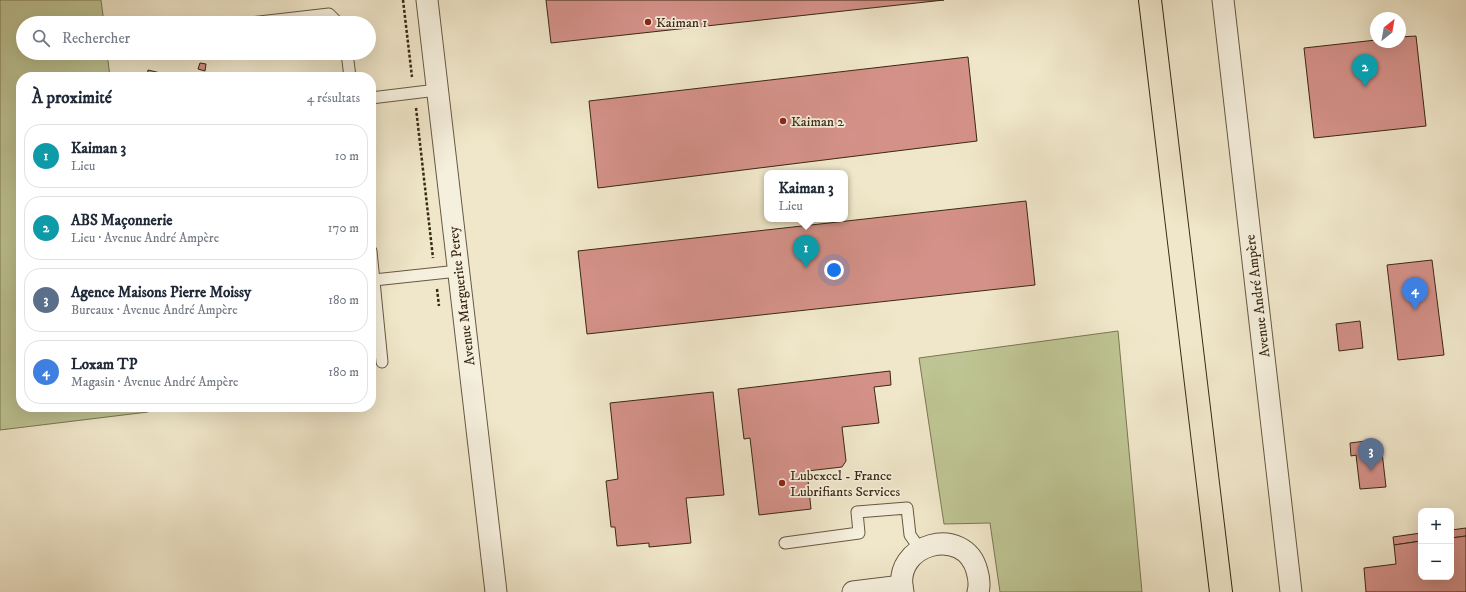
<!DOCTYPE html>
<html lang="fr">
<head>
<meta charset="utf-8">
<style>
  :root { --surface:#fff; --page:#f2f2f3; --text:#1f2937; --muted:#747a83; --line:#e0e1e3; --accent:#ea580c }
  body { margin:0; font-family:"IM FELL DW Pica",serif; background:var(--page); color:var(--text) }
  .controls { position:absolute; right:12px; bottom:12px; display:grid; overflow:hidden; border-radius:8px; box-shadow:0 4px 16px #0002 }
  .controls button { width:36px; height:36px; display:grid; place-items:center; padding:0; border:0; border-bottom:1px solid var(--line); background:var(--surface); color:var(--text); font:20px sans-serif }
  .compass { position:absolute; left:1370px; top:12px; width:36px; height:36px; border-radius:50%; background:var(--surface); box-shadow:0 4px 16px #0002; rotate:31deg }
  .you { position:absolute; left:834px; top:270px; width:14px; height:14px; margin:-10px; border:3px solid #fff; border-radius:50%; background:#1a73e8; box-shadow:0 0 0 6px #1a73e833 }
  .badge { display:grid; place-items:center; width:26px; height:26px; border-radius:50%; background:var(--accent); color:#fff; font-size:13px; font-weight:700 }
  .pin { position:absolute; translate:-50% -33px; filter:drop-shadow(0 1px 2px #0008) }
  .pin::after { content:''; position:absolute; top:21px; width:14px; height:12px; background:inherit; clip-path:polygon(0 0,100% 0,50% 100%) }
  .popup { position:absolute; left:764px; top:170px; width:84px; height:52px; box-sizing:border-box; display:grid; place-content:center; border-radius:8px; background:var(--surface); filter:drop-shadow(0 1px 3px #0005); font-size:13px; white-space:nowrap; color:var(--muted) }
  .popup b { font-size:15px; color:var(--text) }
  .popup::after { content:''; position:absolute; left:50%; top:100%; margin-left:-8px; border:8px solid transparent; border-top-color:var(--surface) }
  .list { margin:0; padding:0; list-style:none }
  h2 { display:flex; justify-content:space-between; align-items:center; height:52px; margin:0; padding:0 16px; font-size:17px }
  h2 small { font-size:13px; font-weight:400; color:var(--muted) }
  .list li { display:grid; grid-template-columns:26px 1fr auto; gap:12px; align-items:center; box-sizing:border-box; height:64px; margin:0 8px 8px; padding:0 8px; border:1px solid var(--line); border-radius:16px }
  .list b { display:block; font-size:15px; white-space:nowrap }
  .list p { margin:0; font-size:13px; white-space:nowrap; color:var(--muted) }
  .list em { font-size:13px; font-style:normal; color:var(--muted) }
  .icon { flex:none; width:22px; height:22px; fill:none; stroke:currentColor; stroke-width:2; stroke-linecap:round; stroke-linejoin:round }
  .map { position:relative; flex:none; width:1466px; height:592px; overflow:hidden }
  .search { position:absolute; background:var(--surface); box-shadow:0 4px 16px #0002; left:16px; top:16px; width:360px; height:44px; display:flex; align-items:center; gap:10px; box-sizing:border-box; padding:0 14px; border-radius:22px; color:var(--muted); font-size:15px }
  .panel { position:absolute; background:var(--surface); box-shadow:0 4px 16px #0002; left:16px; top:72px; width:360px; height:340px; border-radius:16px }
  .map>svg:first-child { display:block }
</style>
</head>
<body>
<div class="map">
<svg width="1466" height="592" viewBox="0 0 1466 592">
  <rect width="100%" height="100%" fill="#f0e7ca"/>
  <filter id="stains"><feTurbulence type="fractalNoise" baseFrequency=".005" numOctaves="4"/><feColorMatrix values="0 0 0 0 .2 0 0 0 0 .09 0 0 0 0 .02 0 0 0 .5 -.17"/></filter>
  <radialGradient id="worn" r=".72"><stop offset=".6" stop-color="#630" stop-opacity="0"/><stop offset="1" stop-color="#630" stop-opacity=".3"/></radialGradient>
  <g fill="#bec493" stroke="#7c7653">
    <polygon points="0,0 101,0 104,23 23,23 23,53 107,53 110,77 21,77 21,407 148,407 148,412 0,430"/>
    <polygon points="1118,331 1142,592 1000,592 990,523 944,524 919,358"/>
  </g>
  <g fill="#d49189" stroke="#3a2913">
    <polygon points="546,0 944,0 551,43"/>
    <polygon points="1416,36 1426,126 1314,138 1304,48 1376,40 1376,42 1400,42 1400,37"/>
    <polygon points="968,57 977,141 598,188 589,101"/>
    <polygon points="200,63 206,64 205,71 198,69"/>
    <polygon points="148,70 177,77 147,77"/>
    <polygon points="1026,201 1035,285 587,334 578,251"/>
    <polygon points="1432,260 1444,355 1398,360 1387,265"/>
    <polygon points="1360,321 1363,348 1339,351 1336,324"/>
    <polygon points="890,371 891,385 874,387 879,423 842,427 846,461 842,467 807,471 811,509 759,515 750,438 744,439 738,389"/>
    <polygon points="713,392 724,495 686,498 691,543 649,547 649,543 617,546 615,527 611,527 606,481 618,479 610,403"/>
    <polygon points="1374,440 1376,453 1382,452 1386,487 1360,489 1356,455 1351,456 1350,443"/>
    <polygon points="1466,528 1466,536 1451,538 1451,530"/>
    <polygon points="1421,533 1421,541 1394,545 1393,537"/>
    <polygon points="1466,536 1466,592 1366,592 1364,568 1396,564 1394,545 1421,541 1421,577 1451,577 1451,538"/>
  </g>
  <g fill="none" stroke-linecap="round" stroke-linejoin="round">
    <g stroke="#685841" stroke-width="13">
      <g id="lane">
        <polyline points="250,23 329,14 338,23"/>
        <polyline points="347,53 350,77"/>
        <polyline points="371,98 437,90"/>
        <polyline points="371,251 382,362"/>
        <polyline points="374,280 458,271"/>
        <polyline points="785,543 859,533 857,512 907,508 910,535 920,549"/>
      </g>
    </g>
    <g stroke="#685841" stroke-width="23">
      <g id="street">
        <polyline points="427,0 496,592"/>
        <polyline points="1223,0 1291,592"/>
        <polyline points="853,592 902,586"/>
        <path d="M903,592C891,543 965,524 977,571C979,578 980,585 978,592"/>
      </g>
    </g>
    <g stroke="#3a2913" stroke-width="24">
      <polyline id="primary" points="1150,0 1221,592"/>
    </g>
    <g stroke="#3a2913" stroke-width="2.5" stroke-dasharray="3 2" stroke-linecap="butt">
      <polyline points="403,0 412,77"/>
      <polyline points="416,108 433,258"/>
      <polyline points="437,289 439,306"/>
    </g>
    <use href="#lane" stroke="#f5efdd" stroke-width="11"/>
    <use href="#street" stroke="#f5efdd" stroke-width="21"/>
    <use href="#primary" stroke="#f0e7ca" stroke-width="22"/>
  </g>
  <g fill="#8f2418" stroke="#f5efdd" stroke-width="1.5">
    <circle cx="648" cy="22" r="4"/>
    <circle cx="783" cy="121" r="4"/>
    <circle cx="782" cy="483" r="4"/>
  </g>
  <g text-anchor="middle" stroke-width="3.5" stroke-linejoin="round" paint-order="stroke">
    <g font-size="14" fill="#3a2913" stroke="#f5efdd" text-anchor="start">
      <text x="656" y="27">Kaiman 1</text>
      <text x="791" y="126">Kaiman 2</text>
      <text x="790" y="480">Lubexcel - France<tspan x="790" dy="16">Lubrifiants Services</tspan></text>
    </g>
    <g font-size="14" fill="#3a2913" stroke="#f5efdd">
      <text transform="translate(461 296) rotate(-97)" y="5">Avenue Marguerite Perey</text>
      <text transform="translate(1257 296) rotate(-97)" y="5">Avenue André Ampère</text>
    </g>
  </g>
  <rect width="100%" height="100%" filter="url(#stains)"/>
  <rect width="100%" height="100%" fill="url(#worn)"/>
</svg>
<div class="controls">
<button>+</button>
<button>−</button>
</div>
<svg class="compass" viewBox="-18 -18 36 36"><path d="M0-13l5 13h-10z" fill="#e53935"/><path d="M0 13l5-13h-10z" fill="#747a83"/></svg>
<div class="you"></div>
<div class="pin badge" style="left:806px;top:268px;background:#0f9aa8">1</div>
<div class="popup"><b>Kaiman 3</b>Lieu</div>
<div class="pin badge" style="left:1365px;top:87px;background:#0f9aa8">2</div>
<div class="pin badge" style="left:1371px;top:471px;background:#5c6f8a">3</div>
<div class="pin badge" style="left:1415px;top:310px;background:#3f7fe0">4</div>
<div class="search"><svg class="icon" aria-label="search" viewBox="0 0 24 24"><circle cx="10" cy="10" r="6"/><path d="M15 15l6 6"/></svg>Rechercher</div>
<section class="panel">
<h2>À proximité<small>4 résultats</small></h2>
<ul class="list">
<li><span class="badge" style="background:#0f9aa8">1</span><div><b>Kaiman 3</b><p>Lieu</p></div><em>10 m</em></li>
<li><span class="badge" style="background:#0f9aa8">2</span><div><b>ABS Maçonnerie</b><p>Lieu · Avenue André Ampère</p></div><em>170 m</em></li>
<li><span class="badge" style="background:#5c6f8a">3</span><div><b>Agence Maisons Pierre Moissy</b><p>Bureaux · Avenue André Ampère</p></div><em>180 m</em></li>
<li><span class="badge" style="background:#3f7fe0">4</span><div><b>Loxam TP</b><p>Magasin · Avenue André Ampère</p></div><em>180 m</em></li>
</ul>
</section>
</div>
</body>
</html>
